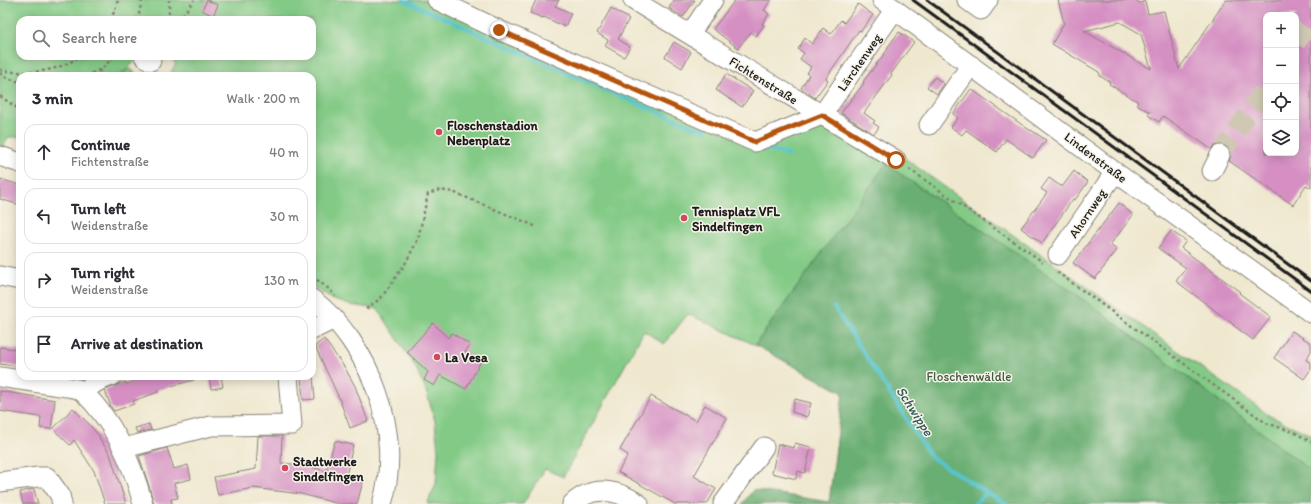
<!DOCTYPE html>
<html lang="en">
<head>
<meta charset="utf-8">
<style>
  :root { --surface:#fff; --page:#f7f7f7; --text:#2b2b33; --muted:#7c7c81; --line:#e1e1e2 }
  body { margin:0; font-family:Itim,sans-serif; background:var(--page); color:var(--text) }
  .controls { position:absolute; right:12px; top:12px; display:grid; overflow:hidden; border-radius:8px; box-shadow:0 2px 10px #0003 }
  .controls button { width:36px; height:36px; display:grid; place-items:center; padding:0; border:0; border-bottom:1px solid var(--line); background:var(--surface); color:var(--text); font:20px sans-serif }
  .stop { position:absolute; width:12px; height:12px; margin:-9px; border:3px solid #b45309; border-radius:50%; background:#fff }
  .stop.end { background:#b45309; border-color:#fff; box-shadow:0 1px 4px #0008 }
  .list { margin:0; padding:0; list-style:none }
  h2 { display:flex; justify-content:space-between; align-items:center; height:52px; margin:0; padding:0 16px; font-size:17px }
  h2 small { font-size:13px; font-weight:400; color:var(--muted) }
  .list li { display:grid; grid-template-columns:26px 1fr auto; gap:12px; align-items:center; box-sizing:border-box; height:56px; margin:0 8px 8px; padding:0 8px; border:1px solid var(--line); border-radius:12px }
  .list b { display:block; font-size:15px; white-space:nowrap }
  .list p { margin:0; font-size:13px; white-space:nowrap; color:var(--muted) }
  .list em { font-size:13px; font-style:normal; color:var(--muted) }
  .icon { flex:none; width:22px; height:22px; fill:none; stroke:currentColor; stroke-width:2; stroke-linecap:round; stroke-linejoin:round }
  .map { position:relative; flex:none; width:1311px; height:504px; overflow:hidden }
  .search { position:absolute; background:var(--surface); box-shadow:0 2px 10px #0003; left:16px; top:16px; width:300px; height:44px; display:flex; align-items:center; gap:10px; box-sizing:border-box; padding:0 14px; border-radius:12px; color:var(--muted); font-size:15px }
  .panel { position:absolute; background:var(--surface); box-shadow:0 2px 10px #0003; left:16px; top:72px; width:300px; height:308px; border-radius:12px }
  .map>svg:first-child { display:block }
</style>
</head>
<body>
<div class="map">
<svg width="1311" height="504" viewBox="0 0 1311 504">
  <rect width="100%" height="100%" fill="#f7f3e8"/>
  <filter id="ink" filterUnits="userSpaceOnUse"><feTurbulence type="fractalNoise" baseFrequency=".025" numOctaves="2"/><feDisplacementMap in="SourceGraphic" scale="8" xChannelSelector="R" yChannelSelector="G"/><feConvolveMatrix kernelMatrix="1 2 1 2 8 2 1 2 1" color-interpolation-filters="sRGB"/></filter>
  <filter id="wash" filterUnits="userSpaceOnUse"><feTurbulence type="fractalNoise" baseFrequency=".012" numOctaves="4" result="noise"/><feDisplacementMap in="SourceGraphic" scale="16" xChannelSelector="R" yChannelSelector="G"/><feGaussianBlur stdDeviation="0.9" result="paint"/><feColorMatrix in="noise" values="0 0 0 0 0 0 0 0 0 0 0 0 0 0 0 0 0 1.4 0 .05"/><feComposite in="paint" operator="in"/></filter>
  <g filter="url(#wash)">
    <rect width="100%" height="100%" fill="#efe8cf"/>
    <polygon fill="#82ca85" stroke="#4f7350" points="0,0 429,0 753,145 823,120 889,147 949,190 1270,416 1311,435 1311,471 1266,436 1077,295 886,165 755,345 688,314 664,344 644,331 563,477 545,469 523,504 427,504 436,484 438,451 435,421 426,391 415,366 378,309 350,305 333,300 312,286 312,76 169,76 176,63 165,56 312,56 312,20 20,20 20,56 139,56 129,67 135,73 131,76 121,76 128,69 118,76 20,76 20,137 8,137 3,148 0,147"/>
    <polygon fill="#69ae72" stroke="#426547" points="886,164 1077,295 1266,436 1311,471 1311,504 742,504 753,490 829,502 843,393 755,345"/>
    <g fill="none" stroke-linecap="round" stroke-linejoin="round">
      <g stroke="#58c5cd" stroke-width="4">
        <polyline points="404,0 603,89 694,127 706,130"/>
        <polyline points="761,147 789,155"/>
        <polyline points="834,307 931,457 987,493 974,504"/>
        <polyline points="987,493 1006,504"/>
      </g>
    </g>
    <g id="blocks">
      <g fill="#d58fc3" fill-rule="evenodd">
        <polygon points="207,0 218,5 213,16 202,10"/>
        <polygon points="536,0 559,0 555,6 571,13 565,27 544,17 543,18 530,13"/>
        <polygon points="674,0 695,0 683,17 669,8"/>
        <polygon points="735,0 771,0 764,10 769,14 762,24 764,25 756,36 751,32 738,48 713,29"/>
        <path d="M1058,0H1135L1140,3L1145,1L1148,14L1164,11L1179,69L1226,0H1311V188L1306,185L1293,205L1229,161L1231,154L1229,149L1225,145L1219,144L1214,146L1211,149L1163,116L1159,122L1148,115L1150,112L1138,105L1137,101L1109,84L1110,82L1100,76L1099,72L1052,44L1064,23ZM1266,15H1296V153H1266ZM1120,22L1141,34L1151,69L1084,31Z"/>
        <polygon points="858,4 873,15 861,31 859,30 826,78 828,80 815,98 801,88 809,75 807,73 811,67 800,59 804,53 798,49 805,38 812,44 823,28 831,34 841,20 844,23"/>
        <polygon points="611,8 629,19 618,39 630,47 624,57 605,46 608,40 597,33"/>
        <polygon points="899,32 914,42 891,74 892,75 864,113 875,121 873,123 879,127 874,134 841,113 864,83 863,82 888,49 887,48"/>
        <polygon points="674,42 691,52 682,68 665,57"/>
        <polygon points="726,74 753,91 742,107 716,90"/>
        <polygon points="935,77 944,84 937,94 927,87"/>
        <polygon points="971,89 1031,131 1031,130 1046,140 1033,158 1006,139 997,152 966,130 962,135 951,127 958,118 953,114"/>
        <polygon points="1074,171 1088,182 1075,200 1073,199 1042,243 1021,228 1047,193 1041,189 1049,178 1062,187"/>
        <polygon points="0,179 20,185 20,205 0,199"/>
        <polygon points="1119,203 1133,215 1110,245 1117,250 1095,279 1073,263"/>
        <polygon points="1171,231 1186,241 1181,248 1240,292 1239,293 1271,317 1253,340 1233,325 1234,325 1176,281 1186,268 1158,248"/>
        <polygon points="433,323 448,338 452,333 470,345 465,352 481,361 466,389 440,375 434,386 424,380 428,372 407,352"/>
        <polygon points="1292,331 1311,343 1311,351 1306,360 1311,363 1311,369 1304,379 1274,358"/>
        <polygon points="324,339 345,368 355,386 368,421 350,428 339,398 315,346"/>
        <polygon points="0,347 20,350 20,367 0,364"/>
        <polygon points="147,376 194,376 194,380 157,390 158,392 133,401 134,404 114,411 111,407 105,390 125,382 126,384"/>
        <polygon points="209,376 221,376 223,387 211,389"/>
        <polygon points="301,376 313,376 315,399 303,400"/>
        <polygon points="0,391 55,400 51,429 40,428 41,417 0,411"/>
        <polygon points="651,396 696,421 705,405 727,418 694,476 716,489 707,504 675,504 618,472 628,455 620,450"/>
        <polygon points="795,399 811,403 807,417 792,412"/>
        <polygon points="73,408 88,423 100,437 99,438 110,454 126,504 105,504 94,471 74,440 70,445 53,429"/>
        <polygon points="149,424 151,430 137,433 135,428"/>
        <polygon points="258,436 282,436 281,463 303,465 326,471 335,441 353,445 346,476 363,481 357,504 339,504 301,494 253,488 218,495 214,477 256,469"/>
        <polygon points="795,443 811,447 805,473 798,471 796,479 772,473 778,444 794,448"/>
        <polygon points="167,448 174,469 188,465 191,479 174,483 178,498 171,499 172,504 154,504 148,483 139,456"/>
        <polygon points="34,489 38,504 23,504 20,492"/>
      </g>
    </g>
  </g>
  <g filter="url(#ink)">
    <use href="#blocks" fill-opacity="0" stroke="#868276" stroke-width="1"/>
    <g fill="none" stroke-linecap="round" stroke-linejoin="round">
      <g stroke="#cfc9b4" stroke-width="19" stroke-dasharray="19 10" stroke-linecap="butt">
        <polyline points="1296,43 1311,20"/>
        <polyline points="1220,155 1266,87"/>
      </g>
      <g stroke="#868276" stroke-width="21">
        <g id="minor">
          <polyline points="437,0 499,30 755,142 822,115"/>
          <polyline points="633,0 896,160"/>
          <polyline points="882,0 1115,172 1311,313"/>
          <polyline points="967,0 981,10 988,0"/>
          <polyline points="690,34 713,0"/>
          <polyline points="144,56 151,61"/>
          <polyline points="822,115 895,9"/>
          <polyline points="929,125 971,65"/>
          <polyline points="0,156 20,163"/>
          <polyline points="1212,171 1220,155"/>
          <polyline points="1058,255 1115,172"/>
          <polyline points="0,276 20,280"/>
          <path d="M312,299C370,343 404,433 382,504"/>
          <polyline points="312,330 334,319"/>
          <path d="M0,377L67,387L78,389L84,393C92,383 100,380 112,376"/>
          <path d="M84,393C115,423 132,462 143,504"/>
          <polyline points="124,448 211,426 292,425 288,376"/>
          <polyline points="0,482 38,477 47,477 60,495 62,504"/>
          <path d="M572,504C593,485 616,489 639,504"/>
          <polyline points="723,504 764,447"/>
        </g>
      </g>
      <g stroke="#868276" stroke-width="2.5" stroke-dasharray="3 3" stroke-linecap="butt">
        <polyline points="110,20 115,10 118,0"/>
        <polyline points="136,20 139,14 142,0"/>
        <polyline points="169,20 169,0"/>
        <polyline points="179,20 194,0"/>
        <path d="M0,70C26,75 59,72 80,56"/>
        <polyline points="0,73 7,78 20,82"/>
        <polyline points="86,76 101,69"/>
        <polyline points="94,76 103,68 114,56"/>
        <polyline points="0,96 20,110"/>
        <polyline points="909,169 1043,262"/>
        <polyline points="1057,272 1266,423 1294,432 1311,442"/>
        <polyline points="312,276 329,289 335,296"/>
        <polyline points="366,309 381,298 405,264 418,239 428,194 440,190 453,192 535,226"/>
      </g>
      <use href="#minor" stroke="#fff" stroke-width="19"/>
      <g stroke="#1c1c1c" stroke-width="3">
        <polyline points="913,0 1311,291"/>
        <polyline points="927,0 1311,281"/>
      </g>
    </g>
  </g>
  <g fill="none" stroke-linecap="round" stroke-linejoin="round" filter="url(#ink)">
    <polyline stroke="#b45309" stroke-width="5" points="499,30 755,142 822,115 896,160"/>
  </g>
  <g fill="#d1495b" stroke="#f7f3e8" stroke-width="1.5">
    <circle cx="439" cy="132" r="4"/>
    <circle cx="684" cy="218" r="4"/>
    <circle cx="437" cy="357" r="4"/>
    <circle cx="285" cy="468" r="4"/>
  </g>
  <g text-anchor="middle" stroke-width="3" stroke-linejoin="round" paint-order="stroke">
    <g font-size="13" fill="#1c1c1c" stroke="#f7f3e8">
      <text transform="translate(859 62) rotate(-55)" y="5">Lärchenweg</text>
      <text transform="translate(764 80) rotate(32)" y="5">Fichtenstraße</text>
      <text transform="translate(1096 157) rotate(37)" y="5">Lindenstraße</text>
      <text transform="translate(1087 213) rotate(-56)" y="5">Ahornweg</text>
    </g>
    <g font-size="13" font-weight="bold" fill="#1c1c1c" stroke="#f7f3e8" text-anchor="start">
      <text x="447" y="130">Floschenstadion<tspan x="447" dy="15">Nebenplatz</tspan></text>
      <text x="692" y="216">Tennisplatz VFL<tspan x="692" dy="15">Sindelfingen</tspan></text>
      <text x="445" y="362">La Vesa</text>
      <text x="293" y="466">Stadtwerke<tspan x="293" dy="15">Sindelfingen</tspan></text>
    </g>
    <g font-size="13" fill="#405941" stroke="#f7f3e8">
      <text x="969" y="381">Floschenwäldle</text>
    </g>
    <g font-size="14" font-style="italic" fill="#31575a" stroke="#f7f3e8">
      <text transform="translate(915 411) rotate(57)" y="5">Schwippe</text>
    </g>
  </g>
</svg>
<div class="controls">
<button>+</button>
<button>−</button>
<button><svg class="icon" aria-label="locate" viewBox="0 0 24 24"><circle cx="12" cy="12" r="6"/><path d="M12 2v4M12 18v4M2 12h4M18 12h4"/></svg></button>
<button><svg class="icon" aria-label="layers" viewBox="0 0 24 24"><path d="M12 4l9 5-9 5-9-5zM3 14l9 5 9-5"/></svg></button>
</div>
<div class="stop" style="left:896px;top:160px"></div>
<div class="stop end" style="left:499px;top:30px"></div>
<div class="search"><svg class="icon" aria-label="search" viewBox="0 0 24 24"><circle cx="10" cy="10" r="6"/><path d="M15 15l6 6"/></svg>Search here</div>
<section class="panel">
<h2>3 min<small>Walk · 200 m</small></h2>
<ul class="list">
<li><svg class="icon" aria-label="ahead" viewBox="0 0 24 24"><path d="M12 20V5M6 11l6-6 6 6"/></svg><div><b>Continue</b><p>Fichtenstraße</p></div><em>40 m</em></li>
<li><svg class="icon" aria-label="left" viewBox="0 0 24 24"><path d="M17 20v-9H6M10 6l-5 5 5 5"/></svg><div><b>Turn left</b><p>Weidenstraße</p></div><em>30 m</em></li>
<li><svg class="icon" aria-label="right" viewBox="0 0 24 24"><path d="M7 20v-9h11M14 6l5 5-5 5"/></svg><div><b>Turn right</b><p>Weidenstraße</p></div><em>130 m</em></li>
<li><svg class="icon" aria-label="arrive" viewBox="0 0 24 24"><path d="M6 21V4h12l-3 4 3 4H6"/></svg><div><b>Arrive at destination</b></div></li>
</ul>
</section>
</div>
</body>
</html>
